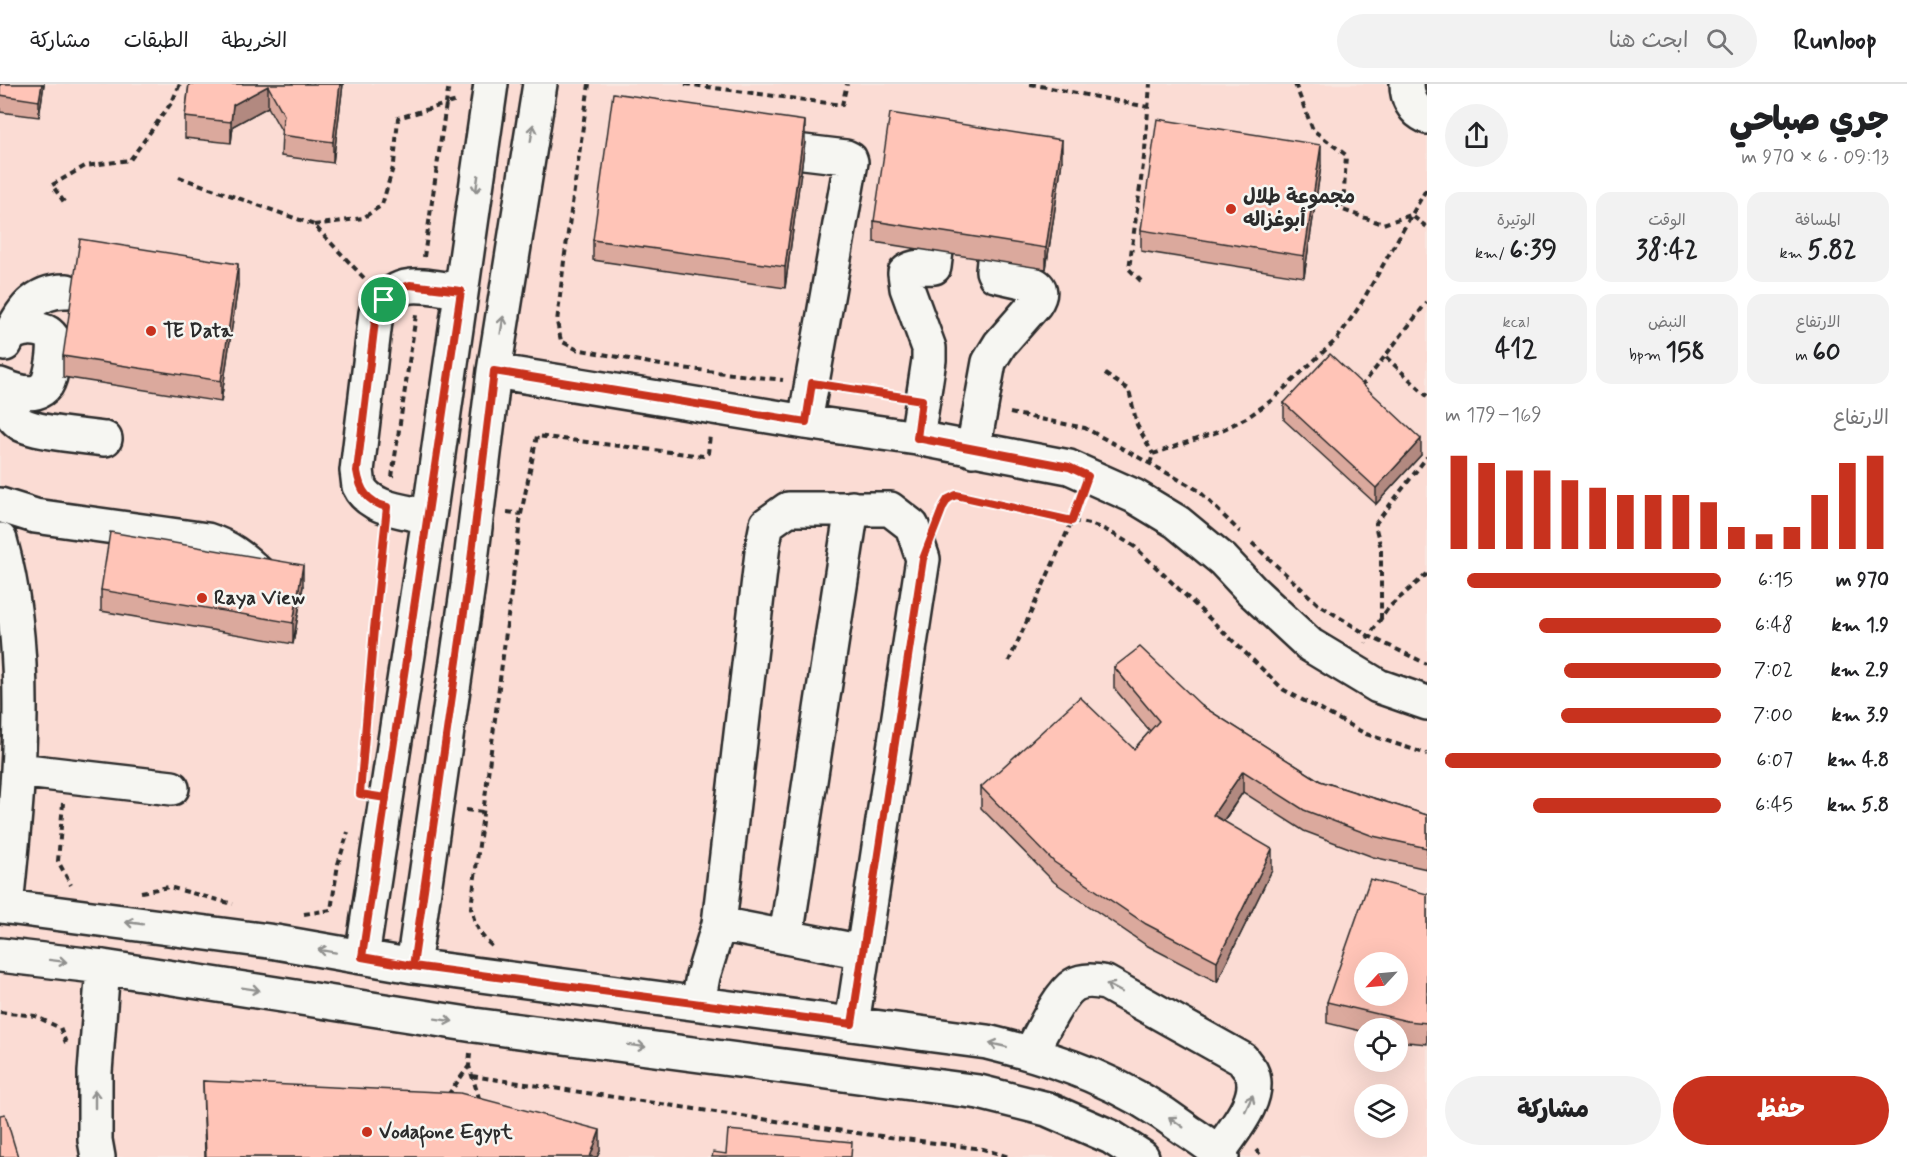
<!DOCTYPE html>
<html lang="ar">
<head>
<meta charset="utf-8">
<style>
	body { margin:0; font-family:Mynerve,"Playpen Sans Arabic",sans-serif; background:#f2f2f2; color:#202124; direction:rtl; height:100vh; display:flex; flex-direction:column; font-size:22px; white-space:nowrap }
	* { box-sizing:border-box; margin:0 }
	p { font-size:20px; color:#757577 }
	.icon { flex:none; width:33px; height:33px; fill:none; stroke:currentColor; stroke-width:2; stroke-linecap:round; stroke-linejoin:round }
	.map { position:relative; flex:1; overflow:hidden; direction:ltr }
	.side { display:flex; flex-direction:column; background:#fff; width:480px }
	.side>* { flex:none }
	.needle { width:39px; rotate:244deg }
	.tools { position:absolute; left:1354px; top:868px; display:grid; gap:12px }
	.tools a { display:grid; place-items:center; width:54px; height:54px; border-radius:50%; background:#fff; box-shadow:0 6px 24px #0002; font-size:30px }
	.pin { position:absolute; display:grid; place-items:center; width:51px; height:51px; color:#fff; margin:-26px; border:3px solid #fff; border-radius:50%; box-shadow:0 2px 6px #0007 }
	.round { display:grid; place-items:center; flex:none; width:63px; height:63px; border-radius:32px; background:#f2f2f2 }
	.summary { display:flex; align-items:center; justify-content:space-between; height:102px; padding:0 18px }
	h1 { font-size:33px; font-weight:800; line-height:45px }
	.stats { display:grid; grid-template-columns:repeat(3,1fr); gap:9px; height:102px; padding:6px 18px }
	.stats div { display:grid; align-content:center; border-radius:15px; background:#f2f2f2; text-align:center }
	.stats b { font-size:26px; font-weight:800 }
	.stats small { font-size:16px; font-weight:400 }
	.stats p { font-size:16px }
	.chart { height:168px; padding:12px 18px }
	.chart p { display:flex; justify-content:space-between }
	.chart svg { width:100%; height:108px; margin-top:6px; stroke:#c8321e; stroke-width:6 }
	.action { display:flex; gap:12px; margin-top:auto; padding:12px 18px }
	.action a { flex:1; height:69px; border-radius:36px; background:#c8321e; color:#fff; font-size:24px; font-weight:800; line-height:69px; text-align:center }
	.action a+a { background:#f2f2f2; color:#202124 }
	ul { padding:0 18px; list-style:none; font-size:20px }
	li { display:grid; grid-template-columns:96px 72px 1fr; align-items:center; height:45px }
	li i { height:15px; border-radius:8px; background:#c8321e }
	header { display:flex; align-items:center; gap:36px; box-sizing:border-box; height:84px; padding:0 30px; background:#fff; border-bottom:2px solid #e0e0e0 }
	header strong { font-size:28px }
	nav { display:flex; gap:33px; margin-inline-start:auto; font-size:21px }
	.search { width:420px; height:54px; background:#f2f2f2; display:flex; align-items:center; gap:15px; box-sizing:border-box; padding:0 21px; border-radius:33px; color:#757577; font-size:22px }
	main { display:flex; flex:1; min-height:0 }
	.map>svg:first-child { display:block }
	.built { fill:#fbdcd4; fill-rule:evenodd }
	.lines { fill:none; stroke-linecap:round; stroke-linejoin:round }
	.minor-casing { stroke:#2b2b2b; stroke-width:38 }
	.path { stroke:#2b2b2b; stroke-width:4; stroke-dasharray:6 4.5; stroke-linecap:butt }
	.minor { stroke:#f6f6f2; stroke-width:33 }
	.wall { fill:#dba99d; stroke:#2b2b2b; stroke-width:1.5 }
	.shaded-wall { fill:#b28980; stroke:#2b2b2b; stroke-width:1.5 }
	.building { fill:#ffc4b7; stroke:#2b2b2b; stroke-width:1.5; fill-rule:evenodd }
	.oneway { stroke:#90908e }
	.route-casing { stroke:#fff; stroke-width:12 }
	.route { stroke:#c8321e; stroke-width:8 }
	.poi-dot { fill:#c8321e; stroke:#f6f6f2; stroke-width:2 }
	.labels { text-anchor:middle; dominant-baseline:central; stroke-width:5; stroke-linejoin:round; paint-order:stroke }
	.poi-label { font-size:20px; font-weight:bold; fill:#2b2b2b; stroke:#f6f6f2; text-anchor:start }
</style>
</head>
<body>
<header>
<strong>Runloop</strong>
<div class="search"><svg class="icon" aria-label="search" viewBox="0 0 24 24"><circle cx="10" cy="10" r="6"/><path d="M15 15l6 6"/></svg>ابحث هنا</div>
<nav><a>الخريطة</a><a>الطبقات</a><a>مشاركة</a></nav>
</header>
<main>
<section class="side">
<div class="summary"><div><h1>جري صباحي</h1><p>09:13 · 6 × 970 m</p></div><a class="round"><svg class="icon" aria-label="share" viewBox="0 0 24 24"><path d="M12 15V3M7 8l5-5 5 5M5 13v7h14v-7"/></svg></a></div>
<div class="stats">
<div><p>المسافة</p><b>5.82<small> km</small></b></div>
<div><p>الوقت</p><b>38:42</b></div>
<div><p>الوتيرة</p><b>6:39<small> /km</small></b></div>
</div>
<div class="stats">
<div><p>الارتفاع</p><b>60<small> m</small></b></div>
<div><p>النبض</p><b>158<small> bpm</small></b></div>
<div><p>kcal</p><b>412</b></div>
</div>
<div class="chart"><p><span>الارتفاع</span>169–179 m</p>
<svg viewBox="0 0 160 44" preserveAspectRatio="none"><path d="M5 44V6M15 44V9M25 44V12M35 44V12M45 44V16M55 44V19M65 44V22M75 44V22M85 44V22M95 44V25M105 44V35M115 44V38M125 44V35M135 44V22M145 44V9M155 44V6"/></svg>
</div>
<ul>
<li><b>970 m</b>6:15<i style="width:92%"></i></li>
<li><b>1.9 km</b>6:48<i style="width:66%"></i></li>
<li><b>2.9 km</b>7:02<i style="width:57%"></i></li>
<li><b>3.9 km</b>7:00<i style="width:58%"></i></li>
<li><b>4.8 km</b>6:07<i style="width:100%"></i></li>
<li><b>5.8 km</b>6:45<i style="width:68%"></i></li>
</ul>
<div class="action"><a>حفظ</a><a>مشاركة</a></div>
</section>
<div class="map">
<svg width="1427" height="1073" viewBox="0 0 1427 1073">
	<rect width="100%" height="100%" fill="#f9e7e0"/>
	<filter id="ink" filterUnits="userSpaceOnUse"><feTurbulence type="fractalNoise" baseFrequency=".0167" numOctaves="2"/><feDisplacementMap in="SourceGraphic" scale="12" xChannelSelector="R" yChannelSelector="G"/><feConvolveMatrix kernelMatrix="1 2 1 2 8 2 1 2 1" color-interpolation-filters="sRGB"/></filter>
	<g filter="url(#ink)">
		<!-- built -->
		<path class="built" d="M0 0H1427V1073H0ZM1365 879H1398V912H1365ZM1365 945H1398V978H1365ZM1365 1011H1398V1044H1365Z"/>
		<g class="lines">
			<defs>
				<path id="minor" d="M1407 0C1407 14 1413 27 1427 33
					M804 68 846 73 850 75 851 78 805 338
					M0 258C5 254 9 250 15 248 26 243 47 243 53 255 57 262 51 294 47 300 44 304 40 307 36 308 25 311 10 305 0 301
					M5 260C20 232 31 206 67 207
					M494 287 805 338 917 354 1069 383 1134 412 1177 438 1223 476 1252 507 1310 561 1378 602 1427 619
					M0 303C3 316 9 332 21 340 34 348 87 353 105 355
					M917 354 929 276V264L907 204 905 189C913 181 923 184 934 183L936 167
					M973 366 989 278 1000 260 1035 220C1041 211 1043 203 1031 199L995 191 993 187 994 177
					M0 421 35 432 207 456C228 463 242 473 257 488
					M429 433C407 427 370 426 359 402 358 398 358 392 357 387L376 229C397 190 424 203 461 207
					M0 456C33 574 18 702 6 822
					M18 686 172 704
					M0 822 276 858 413 882 987 958C1061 976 1124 999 1185 1045 1198 1054 1212 1062 1222 1073
					M719 840 863 868
					M786 853 852 424
					M0 871 103 883 474 941 979 1008 1047 1025 1111 1053 1142 1073
					M362 873 429 433 491 0
					M413 882 468 501 494 287 540 0
					M698 919 703 892 719 840 763 460 767 440 788 425H890L912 442 923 475 852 940
					M1031 968C1040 952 1059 910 1074 901 1084 895 1096 897 1106 899L1242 975C1245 979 1248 983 1251 987 1264 1013 1232 1048 1218 1069
					M98 1073 95 1056V988L103 883"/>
			</defs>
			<!-- minor casing -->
			<use href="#minor" class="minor-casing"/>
			<!-- path -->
			<path class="path" d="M589 0 564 177 557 238 561 257 576 265 666 282 783 296
				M685 0 842 21 847 0
				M1030 0 1148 23
				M1295 0 1313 46 1346 71 1343 126 1383 140 1411 131 1427 143
				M179 93 314 141 365 195
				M64 118 52 101 85 82 130 76 172 18 180 0
				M314 141 363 134 382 121 394 80 398 34 446 20 449 0
				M424 173 446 20 457 17
				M1141 197 1129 185 1145 66 1150 0
				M1386 273 1427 312
				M1105 290 1129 306 1137 341 1153 370
				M1361 303 1427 218
				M840 304 895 312
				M1010 329 1085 344 1198 406 1240 448
				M1150 380 1153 370 1220 347 1248 333 1272 316 1337 255 1359 223 1427 104
				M392 393 416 231
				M1079 418 1072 437C1099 440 1113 449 1135 463L1284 606 1366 650 1427 670
				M507 428 521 430
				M940 431 948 415 956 412 1072 437 1009 577
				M1252 459 1318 520 1369 552 1366 559
				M1427 490 1389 523 1369 552 1427 580
				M1381 535V464L1376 445V439L1427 373
				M368 619 384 454
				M63 719 58 777 71 801
				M466 726 483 728
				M141 808 169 803 233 820
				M304 830 331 826 338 780 348 748
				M492 862C479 851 475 840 471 824L521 430 537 352 703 372 708 369 710 351
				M0 928 35 932 60 944 66 959
				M470 969 469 982 480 1017
				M472 992 857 1049 983 1065 1009 1073
				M448 1011 469 982
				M1256 1066 1262 1073"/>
			<!-- minor -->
			<use href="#minor" class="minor"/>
		</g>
		<!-- wall -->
		<path class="wall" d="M0 0H44L39 33 0 28Z
			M189 0H343L333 79 281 72 282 48 268 23 233 42 231 59 185 54V33Z
			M805 58 785 204 593 176V156Z
			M1062 77 1046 185 874 158V137Z
			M1321 82 1304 193 1141 167V146Z
			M238 201 221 318 63 293V272Z
			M1284 319 1421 371 1376 420 1284 336Z
			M303 502 293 560 101 527V506Z
			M1114 583 1202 622 1320 697 1427 731V785L1373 773 1304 747 1243 708 1224 737 1272 786 1217 898 1146 861 1054 798 981 724V703L1134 665 1150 647 1114 604Z
			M1427 810V960L1407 958 1398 956V945H1365V948L1327 939V918Z
			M203 997 600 1067 597 1073H205Z"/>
		<!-- shaded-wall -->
		<path class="shaded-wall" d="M42 0H44L39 33V17Z
			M340 0H343L333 79V58Z
			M268 2V23L233 42 231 59V38L233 21Z
			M805 37V58L785 204V183Z
			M1062 56V77L1046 185V164Z
			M1321 61V82L1304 193V172Z
			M238 180V201L221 318V297Z
			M1421 355V371L1376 420V404Z
			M303 481V502L293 560V539Z
			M1243 687V708L1213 752V731Z
			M1272 765V786L1217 898V877Z
			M600 1046V1067L597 1073H590Z"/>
		<!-- building -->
		<path class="building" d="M0 0H42L39 17 0 11Z
			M189 0H340L333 58 281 51 284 31 268 2 233 21 231 38 185 33Z
			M613 9 805 37 785 183 593 156Z
			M890 29 1062 56 1046 164 874 137Z
			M1157 35 1321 61 1304 172 1141 146Z
			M80 155 238 180 221 297 63 272Z
			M1330 270 1421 355 1376 404 1284 319Z
			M110 448 303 481 293 539 101 506Z
			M1140 563 1202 622 1320 697 1427 731V764L1373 752 1304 726 1243 687 1213 731 1272 765 1217 877 1146 840 1054 778 981 703 1080 613 1134 665 1159 637 1114 583Z
			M1370 795 1427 810V939L1407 937 1327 918ZM1365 879H1398V912H1365Z
			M203 997 460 1009 600 1046 590 1073H206Z
			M5 1030 18 1073H0V1031Z
			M728 1046 852 1058 851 1073H712L713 1068 726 1070Z"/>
		<!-- one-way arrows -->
		<defs><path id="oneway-shaft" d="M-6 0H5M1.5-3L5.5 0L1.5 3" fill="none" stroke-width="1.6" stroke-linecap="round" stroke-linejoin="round" transform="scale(1.5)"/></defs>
		<g class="oneway">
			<use href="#oneway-shaft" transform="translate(532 49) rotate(-81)"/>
			<use href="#oneway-shaft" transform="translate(477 100) rotate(98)"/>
			<use href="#oneway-shaft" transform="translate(502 241) rotate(-81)"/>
			<use href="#oneway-shaft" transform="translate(134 839) rotate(-172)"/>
			<use href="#oneway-shaft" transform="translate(327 867) rotate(-170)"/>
			<use href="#oneway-shaft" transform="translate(58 877) rotate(7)"/>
			<use href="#oneway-shaft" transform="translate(1114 904) rotate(-152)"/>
			<use href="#oneway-shaft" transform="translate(251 905) rotate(9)"/>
			<use href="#oneway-shaft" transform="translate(444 936) rotate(9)"/>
			<use href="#oneway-shaft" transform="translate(998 961) rotate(-167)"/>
			<use href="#oneway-shaft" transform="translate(637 962) rotate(7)"/>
			<use href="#oneway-shaft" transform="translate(95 1015) rotate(-90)"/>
			<use href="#oneway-shaft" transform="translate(1249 1019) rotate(-65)"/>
			<use href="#oneway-shaft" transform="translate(1176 1038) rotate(-144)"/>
		</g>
	</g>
	<g class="lines" filter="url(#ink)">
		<defs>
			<path id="route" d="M384 216 376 229 357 387C360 406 367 418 387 423L374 545 360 710 386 714 362 873 413 882 852 940 923 475 943 423 948 415 956 411 1072 437 1088 392 1069 383 917 354 922 316 812 299 806 338 494 287 468 501 413 882 362 873 461 207 410 201 395 206 384 216"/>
		</defs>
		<!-- route casing -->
		<use href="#route" class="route-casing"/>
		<!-- route -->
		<use href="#route" class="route"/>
	</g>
	<!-- markers -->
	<g class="poi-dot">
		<circle cx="1231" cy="125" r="6"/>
		<circle cx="151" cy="247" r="6"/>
		<circle cx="202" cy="514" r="6"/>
		<circle cx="367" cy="1048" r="6"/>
	</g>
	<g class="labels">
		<!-- poi labels -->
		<g class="poi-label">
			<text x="1243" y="113">مجموعة طلال<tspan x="1243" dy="23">أبوغزاله</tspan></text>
			<text x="163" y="247">TE Data</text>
			<text x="214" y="514">Raya View</text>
			<text x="379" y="1048">Vodafone Egypt</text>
		</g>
	</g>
</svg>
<div class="tools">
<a><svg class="needle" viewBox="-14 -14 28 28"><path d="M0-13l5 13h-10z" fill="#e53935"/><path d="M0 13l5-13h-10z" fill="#757577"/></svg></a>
<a><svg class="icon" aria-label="locate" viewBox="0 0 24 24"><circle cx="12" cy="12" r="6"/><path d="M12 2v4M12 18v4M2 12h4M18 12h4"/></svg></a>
<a><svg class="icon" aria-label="layers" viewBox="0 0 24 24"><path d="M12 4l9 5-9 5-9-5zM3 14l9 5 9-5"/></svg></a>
</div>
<div class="pin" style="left:384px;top:216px;background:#1e9e55"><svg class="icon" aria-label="arrive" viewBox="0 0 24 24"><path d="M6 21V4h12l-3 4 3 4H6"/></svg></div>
</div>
</main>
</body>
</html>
